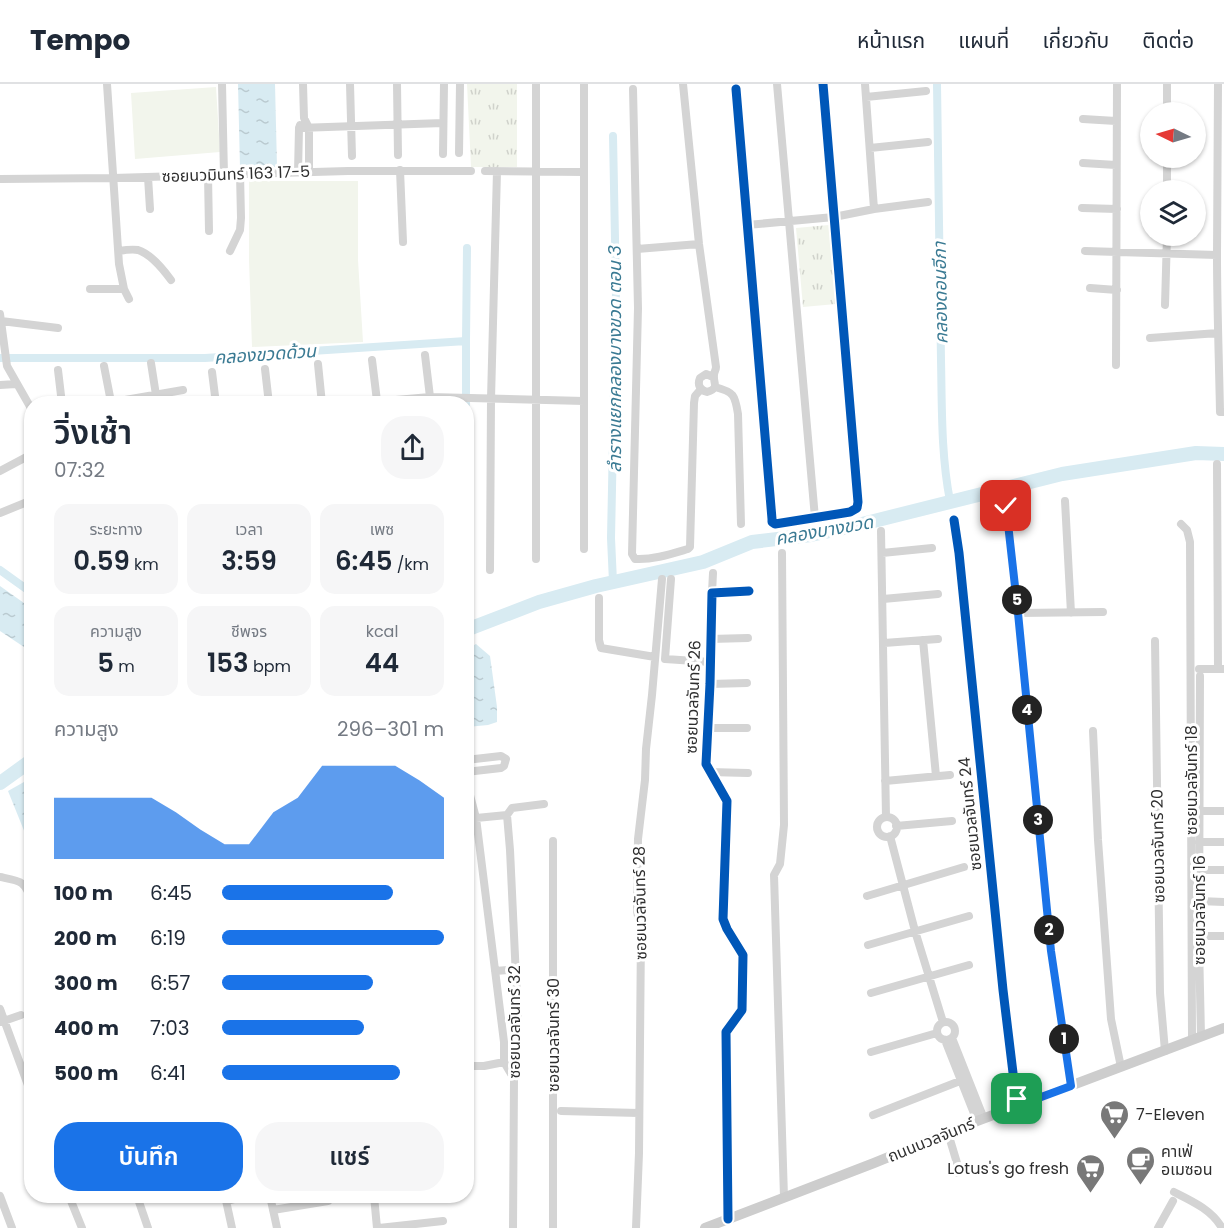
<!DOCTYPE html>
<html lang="th">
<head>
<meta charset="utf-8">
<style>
	body { margin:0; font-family:Poppins,"Noto Sans Thai",sans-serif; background:#f6f6f7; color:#1f2937; height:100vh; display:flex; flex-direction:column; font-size:22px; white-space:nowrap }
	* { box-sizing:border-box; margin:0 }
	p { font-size:20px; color:#747a83 }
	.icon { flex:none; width:33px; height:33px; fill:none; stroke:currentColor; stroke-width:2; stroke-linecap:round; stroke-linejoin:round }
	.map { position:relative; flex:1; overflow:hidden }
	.details { position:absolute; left:24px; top:312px; width:450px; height:807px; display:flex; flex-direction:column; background:#fff; border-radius:24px; box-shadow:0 2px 4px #0004 }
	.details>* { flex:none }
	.needle { width:39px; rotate:275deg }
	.fabs { position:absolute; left:1140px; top:18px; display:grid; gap:12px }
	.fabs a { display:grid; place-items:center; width:66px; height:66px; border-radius:50%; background:#fff; box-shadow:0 2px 4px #0004; font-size:30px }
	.pin { position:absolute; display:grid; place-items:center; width:51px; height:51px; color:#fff; margin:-26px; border-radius:12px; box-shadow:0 3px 9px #0006 }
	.km { position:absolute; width:30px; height:30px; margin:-15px; border-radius:50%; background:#222; color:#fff; font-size:16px; line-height:30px; text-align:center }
	.round { display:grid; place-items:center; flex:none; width:63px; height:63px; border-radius:24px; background:#f6f6f7 }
	.head { display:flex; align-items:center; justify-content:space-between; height:102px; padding:0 30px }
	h1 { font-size:33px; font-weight:600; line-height:45px }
	.stats { display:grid; grid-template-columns:repeat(3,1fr); gap:9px; height:102px; padding:6px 30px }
	.stats div { display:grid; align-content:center; border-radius:15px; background:#f6f6f7; text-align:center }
	.stats b { font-size:26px; font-weight:600 }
	.stats small { font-size:16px; font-weight:400 }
	.stats p { font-size:16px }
	.chart { height:168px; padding:12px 30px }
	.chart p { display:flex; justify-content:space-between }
	.chart svg { width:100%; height:108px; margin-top:6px; fill:#1a73e8; opacity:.7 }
	.button { display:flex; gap:12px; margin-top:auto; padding:12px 30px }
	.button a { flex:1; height:69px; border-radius:24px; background:#1a73e8; color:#fff; font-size:24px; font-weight:600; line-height:69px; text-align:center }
	.button a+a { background:#f6f6f7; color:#1f2937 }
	ul { padding:0 30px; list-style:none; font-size:20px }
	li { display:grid; grid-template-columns:96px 72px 1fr; align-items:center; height:45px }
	li i { height:15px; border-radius:8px; background:#1a73e8 }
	header { display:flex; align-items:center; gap:36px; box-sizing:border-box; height:84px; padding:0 30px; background:#fff; border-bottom:2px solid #e0e1e3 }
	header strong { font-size:28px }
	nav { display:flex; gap:33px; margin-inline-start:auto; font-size:21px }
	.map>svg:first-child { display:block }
	.grass { fill:url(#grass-tufts) }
	.garden { fill:#f2f5ec }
	.water { fill:url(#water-ripples) }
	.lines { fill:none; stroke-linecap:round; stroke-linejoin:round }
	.canal { stroke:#d8ebf2; stroke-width:8 }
	.river { stroke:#d8ebf2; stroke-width:14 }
	.street { stroke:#d4d4d4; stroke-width:8 }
	.secondary { stroke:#cdcdcd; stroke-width:10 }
	.cycleway-casing { stroke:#fff; stroke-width:13 }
	.cycleway { stroke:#0057b8; stroke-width:9 }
	.route-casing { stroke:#fff; stroke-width:12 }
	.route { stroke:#1a73e8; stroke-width:8 }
	.labels { text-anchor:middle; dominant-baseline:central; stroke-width:6; stroke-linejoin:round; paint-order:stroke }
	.street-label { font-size:16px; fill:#2f2f2f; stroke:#fff }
	.poi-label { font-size:16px; fill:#2f2f2f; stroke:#fff; text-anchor:start }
	.water-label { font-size:18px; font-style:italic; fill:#3a7a93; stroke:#fff }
</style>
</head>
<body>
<header>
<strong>Tempo</strong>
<nav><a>หน้าแรก</a><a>แผนที่</a><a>เกี่ยวกับ</a><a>ติดต่อ</a></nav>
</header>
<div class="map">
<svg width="1224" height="1144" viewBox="0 0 1224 1144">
	<defs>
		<pattern id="grass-tufts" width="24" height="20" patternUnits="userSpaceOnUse" patternTransform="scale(1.5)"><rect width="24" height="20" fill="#f2f5ec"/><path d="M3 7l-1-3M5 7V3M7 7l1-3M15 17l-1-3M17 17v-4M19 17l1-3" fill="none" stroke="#d0d2cb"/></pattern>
		<pattern id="water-ripples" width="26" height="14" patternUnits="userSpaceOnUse" patternTransform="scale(1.5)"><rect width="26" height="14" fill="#d8ebf2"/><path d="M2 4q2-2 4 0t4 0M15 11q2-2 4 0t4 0" fill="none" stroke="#bacad0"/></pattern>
	</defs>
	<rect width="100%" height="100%" fill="#fff"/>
	<!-- grass -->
	<path class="grass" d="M467 0H517V83H471Z
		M829 141 836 220 803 223 796 144Z"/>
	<!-- garden -->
	<path class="garden" d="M216 3 220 68 135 75 131 9Z
		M249 97H358V176L363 258 252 263 249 176Z"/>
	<!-- water -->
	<path class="water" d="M238 0H275L277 83 240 84Z
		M0 502 31 524V565H27L0 547Z
		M476 560 490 572 497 623V638L488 641 467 643V565Z
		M31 694V764L8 707Z"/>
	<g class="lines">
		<!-- canal -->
		<path class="canal" d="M937 0C939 92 939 184 941 276 942 323 941 371 950 417
			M466 257 467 164
			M0 274H205L466 257V320
			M0 486 32 509
			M613 498 611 454 616 206 613 52"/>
		<!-- river -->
		<path class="river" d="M466 546 539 518 596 502 703 478 752 458 811 451 858 441 1062 390 1196 369 1224 370
			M0 699 32 676"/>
		<!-- street -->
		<path class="street" d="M107 0 119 180 124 205 129 215
			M222 0 224 91
			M303 0 304 34 309 44V88
			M350 0 352 72
			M397 0 398 71
			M584 0V465
			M683 0 699 160 716 283C716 286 714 288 714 291 713 300 720 304 707 308 700 306 697 301 700 294L706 290 713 293
			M777 0 815 434
			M865 0 874 125
			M1218 0C1218 57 1217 114 1217 171 1217 223 1219 275 1220 328H1224
			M633 5 638 224 632 470 635 475C653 476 671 470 688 465L690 463 694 319 695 312 701 305
			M736 5 772 435V438L775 440 850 428 857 424 858 418 823 0
			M866 13 926 7
			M1167 28V0
			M1083 35 1116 37
			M299 44 443 39
			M870 64 928 58
			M459 69 460 0
			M443 70 444 0
			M1167 74V106
			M1083 79 1116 81
			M400 86 403 158
			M485 87 584 88
			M298 88 299 44 300 41
			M208 91 209 147
			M148 93 150 125
			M0 95 113 94 348 87H471
			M1082 124 1117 125
			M747 141 834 133 874 125 928 118
			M637 165 699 160
			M119 167C125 166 132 165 138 166 151 170 163 185 171 196
			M230 167 240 146 241 134 240 90
			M1085 167 1217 171
			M1090 204 1117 206
			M90 205H124
			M1165 221 1167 152
			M0 230 7 282 32 326
			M1 237 58 244
			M1150 254 1218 249
			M425 271 430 313
			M372 276 377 317
			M151 279 156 311
			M318 280 322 320
			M1116 281 1117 0
			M104 282 111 318
			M265 285 269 320
			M58 286 62 320
			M212 288 216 320
			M0 301 16 300
			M715 303C734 308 735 311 738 330L741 440
			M102 320 183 306
			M350 320 430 313 584 317
			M1217 380 1218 585
			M0 387 32 370
			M1065 417 1071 529
			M1006 422 1018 529 1051 867 1071 1002
			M0 429 32 416
			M954 436 959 469 1003 906 1017 1022
			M1181 440 1187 446 1190 458C1190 624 1191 790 1192 955
			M881 447 886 733
			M782 469 784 741 780 780 774 791 784 1113
			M882 469 932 464
			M536 475V0
			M490 486 491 315 497 87
			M671 495 665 575 710 578
			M712 509 713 489
			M599 514V556L601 564 655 573
			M883 515 938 510
			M1018 529 1103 528
			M710 555 748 554
			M923 556 936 692
			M1155 557 1160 909 1165 967
			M884 559 938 555
			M1199 585H1224
			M1200 592 1199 860 1201 952
			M710 600 747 599
			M708 644H747
			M1093 647 1098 756 1111 935 1121 983
			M466 676 501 672 506 675 504 682 501 684 466 688
			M709 688 748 689
			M466 696 476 734 504 958V978
			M885 697 950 691
			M1200 727H1224
			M507 731 510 766 518 936 514 995 513 1144
			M877 743a10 10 0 1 1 20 0a10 10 0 1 1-20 0Z
			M466 735 507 731 512 724 544 720
			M896 742 952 737
			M890 752 915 847 943 938
			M553 757V1144
			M1199 758H1224
			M1199 786H1224
			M0 793C21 797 24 796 32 817
			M867 812 964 783
			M1199 817 1224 818
			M1204 852H1224
			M868 861 969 832
			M495 887 508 886 515 882
			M871 909 969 881
			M0 925 32 1012
			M937 947a9 9 0 1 1 18 0a9 9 0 1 1-18 0Z
			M1 938 21 931
			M952 954 984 1035
			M945 956 977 1037
			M871 968 937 949
			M466 982H484L504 978 514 995
			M561 1027 639 1029
			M873 1031 960 997
			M948 1049 957 1079 958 1089
			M1174 1108C1192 1117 1212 1126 1222 1144
			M0 1112 12 1144
			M69 1112 82 1144
			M137 1112 148 1144
			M225 1112 232 1144
			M270 1112 277 1144
			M374 1112 377 1144
			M226 1117 246 1112
			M273 1126 328 1117
			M728 1135 726 948 742 926 743 871 727 845 723 835 727 717 706 680 710 600 712 509 749 507
			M379 1144 443 1137
			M636 1144 639 1069 641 849 637 827 638 755 645 696 646 665 652 611 662 495
			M1158 1144 1173 1117"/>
		<!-- secondary -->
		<path class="secondary" d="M705 1144 874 1079 977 1037 1224 944"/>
		<defs>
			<path id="cycleway" d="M736 5 772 435V438L775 440 850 428 857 424 858 418 823 0
				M954 436 959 469 1003 906 1017 1022
				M728 1135 726 948 742 926 743 871 727 845 723 835 727 717 706 680 710 600 712 509 749 507"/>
		</defs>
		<!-- cycleway casing -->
		<use href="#cycleway" class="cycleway-casing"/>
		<!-- cycleway -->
		<use href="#cycleway" class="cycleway"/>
	</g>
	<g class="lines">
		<defs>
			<path id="route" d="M1006 422 1018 529 1051 867 1071 1002 1017 1022V1015"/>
		</defs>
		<!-- route casing -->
		<use href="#route" class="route-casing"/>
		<!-- route -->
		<use href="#route" class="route"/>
	</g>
	<!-- icons -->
	<defs>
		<symbol id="supermarket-pin" viewBox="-11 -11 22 30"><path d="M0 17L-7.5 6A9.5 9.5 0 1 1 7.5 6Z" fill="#787878" stroke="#fff"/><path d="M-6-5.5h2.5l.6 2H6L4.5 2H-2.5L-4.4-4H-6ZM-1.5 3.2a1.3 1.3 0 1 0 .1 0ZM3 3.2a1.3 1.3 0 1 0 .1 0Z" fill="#fff"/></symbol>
		<symbol id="cafe-pin" viewBox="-11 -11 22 30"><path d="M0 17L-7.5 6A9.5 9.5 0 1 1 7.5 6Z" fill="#787878" stroke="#fff"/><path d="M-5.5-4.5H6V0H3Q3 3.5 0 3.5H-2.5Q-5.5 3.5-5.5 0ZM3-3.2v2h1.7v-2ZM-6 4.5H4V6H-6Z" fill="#fff"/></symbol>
	</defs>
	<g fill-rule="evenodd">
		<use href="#supermarket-pin" x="1098" y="1014" width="33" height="45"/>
		<use href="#cafe-pin" x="1124" y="1060" width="33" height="45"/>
		<use href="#supermarket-pin" x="1074" y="1068" width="33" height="45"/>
	</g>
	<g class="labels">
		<!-- street labels -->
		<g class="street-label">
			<text transform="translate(236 90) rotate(-2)">ซอยนวมินทร์ 163 17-5</text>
			<text transform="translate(693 613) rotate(-88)">ซอยนวลจันทร์ 26</text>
			<text transform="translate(1191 696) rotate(-90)">ซอยนวลจันทร์ 18</text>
			<text transform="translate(970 730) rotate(-96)">ซอยนวลจันทร์ 24</text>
			<text transform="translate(1158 762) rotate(-91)">ซอยนวลจันทร์ 20</text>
			<text transform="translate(640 819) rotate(-91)">ซอยนวลจันทร์ 28</text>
			<text transform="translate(1199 826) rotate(-90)">ซอยนวลจันทร์ 16</text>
			<text transform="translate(514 938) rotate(-90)">ซอยนวลจันทร์ 32</text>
			<text transform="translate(553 951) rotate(-90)">ซอยนวลจันทร์ 30</text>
			<text transform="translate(931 1056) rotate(-22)">ถนนนวลจันทร์</text>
		</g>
		<!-- poi labels -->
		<g class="poi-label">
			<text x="1136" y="1030">7-Eleven</text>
			<text x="1161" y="1067">คาเฟ่<tspan x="1161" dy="18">อเมซอน</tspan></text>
			<text x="1069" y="1084" text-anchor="end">Lotus's go fresh</text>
		</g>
		<!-- water labels -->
		<g class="water-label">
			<text transform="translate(940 209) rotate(-91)">คลองดอนอีกา</text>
			<text transform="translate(265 270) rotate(-4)">คลองขวดด้วน</text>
			<text transform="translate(614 275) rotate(-90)">ลำรางแยกคลองบางขวด ตอน 3</text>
			<text transform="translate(824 446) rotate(-10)">คลองบางขวด</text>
		</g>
	</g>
</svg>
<div class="fabs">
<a><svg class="needle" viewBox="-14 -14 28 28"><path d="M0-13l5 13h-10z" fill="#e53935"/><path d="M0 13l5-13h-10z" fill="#747a83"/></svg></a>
<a><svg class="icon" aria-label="layers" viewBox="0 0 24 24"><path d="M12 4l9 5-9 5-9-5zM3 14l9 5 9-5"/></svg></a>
</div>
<div class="pin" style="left:1017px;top:1015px;background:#1e9e55"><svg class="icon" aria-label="arrive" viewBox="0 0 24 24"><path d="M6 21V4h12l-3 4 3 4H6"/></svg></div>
<div class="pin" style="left:1006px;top:422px;background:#d93025"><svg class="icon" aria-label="check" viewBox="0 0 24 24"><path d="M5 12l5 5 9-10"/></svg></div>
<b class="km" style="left:1064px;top:955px">1</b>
<b class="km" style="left:1049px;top:846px">2</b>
<b class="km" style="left:1038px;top:736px">3</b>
<b class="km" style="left:1027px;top:626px">4</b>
<b class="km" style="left:1017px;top:516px">5</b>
<section class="details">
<div class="head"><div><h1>วิ่งเช้า</h1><p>07:32</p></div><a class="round"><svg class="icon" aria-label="share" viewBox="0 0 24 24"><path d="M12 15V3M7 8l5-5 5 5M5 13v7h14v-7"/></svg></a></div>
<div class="stats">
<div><p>ระยะทาง</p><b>0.59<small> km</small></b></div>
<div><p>เวลา</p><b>3:59</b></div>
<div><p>เพซ</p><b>6:45<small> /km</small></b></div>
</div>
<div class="stats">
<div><p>ความสูง</p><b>5<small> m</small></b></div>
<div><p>ชีพจร</p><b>153<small> bpm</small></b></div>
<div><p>kcal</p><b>44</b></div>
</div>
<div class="chart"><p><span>ความสูง</span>296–301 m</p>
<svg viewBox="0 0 160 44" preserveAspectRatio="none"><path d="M0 44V19L10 19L20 19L30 19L40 19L50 25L60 32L70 38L80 38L90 25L100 19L110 6L120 6L130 6L140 6L150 12L160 19V44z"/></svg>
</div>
<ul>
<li><b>100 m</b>6:45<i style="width:77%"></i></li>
<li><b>200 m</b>6:19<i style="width:100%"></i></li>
<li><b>300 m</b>6:57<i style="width:68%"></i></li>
<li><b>400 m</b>7:03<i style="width:64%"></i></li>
<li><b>500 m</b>6:41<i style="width:80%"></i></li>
</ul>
<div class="button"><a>บันทึก</a><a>แชร์</a></div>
</section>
</div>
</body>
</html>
